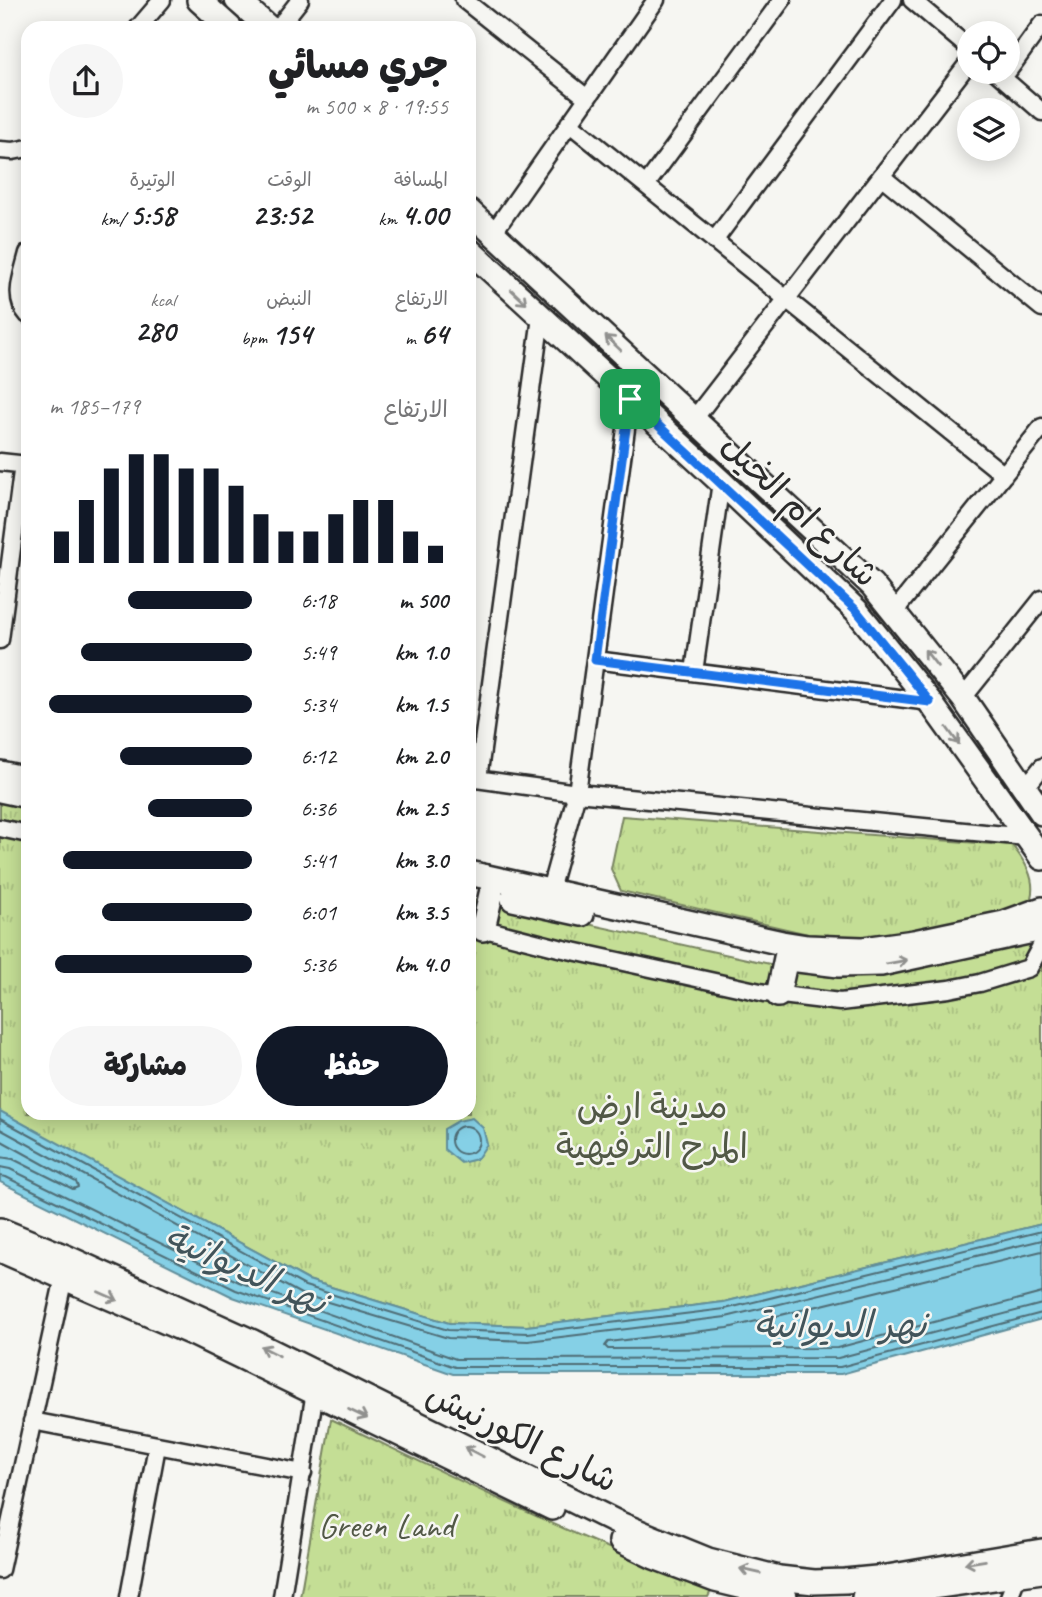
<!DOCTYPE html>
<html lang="ar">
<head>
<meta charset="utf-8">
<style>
	body { margin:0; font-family:Caveat,"Playpen Sans Arabic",sans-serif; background:#f6f6f6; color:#202124; direction:rtl; height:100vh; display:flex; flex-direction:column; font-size:26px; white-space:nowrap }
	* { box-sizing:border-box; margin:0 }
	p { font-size:23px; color:#757577 }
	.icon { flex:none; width:38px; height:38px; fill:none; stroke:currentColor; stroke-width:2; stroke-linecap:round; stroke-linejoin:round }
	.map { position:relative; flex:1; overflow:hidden; direction:ltr }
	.sheet { position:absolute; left:21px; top:21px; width:455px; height:1099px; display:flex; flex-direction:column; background:#fff; border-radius:21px; box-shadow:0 4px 18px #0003; direction:rtl }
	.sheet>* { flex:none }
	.controls { position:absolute; left:957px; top:21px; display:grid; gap:14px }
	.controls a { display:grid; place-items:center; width:63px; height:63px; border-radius:50%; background:#fff; box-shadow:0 4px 18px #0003; font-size:35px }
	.pin { position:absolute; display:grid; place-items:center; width:60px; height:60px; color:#fff; margin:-30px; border-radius:14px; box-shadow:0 4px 10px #0006 }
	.round { display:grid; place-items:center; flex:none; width:74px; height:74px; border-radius:37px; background:#f6f6f6 }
	.overview { display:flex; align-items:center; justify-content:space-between; height:119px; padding:0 28px }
	h1 { font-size:38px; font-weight:800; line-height:52px }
	.figures { display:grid; grid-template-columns:repeat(3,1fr); gap:10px; height:119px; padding:7px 28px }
	.figures div { display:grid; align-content:center }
	.figures b { font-size:30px; font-weight:800 }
	.figures small { font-size:19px; font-weight:400 }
	.figures p { font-size:19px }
	.chart { height:196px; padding:14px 28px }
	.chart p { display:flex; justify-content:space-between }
	.chart svg { width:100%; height:126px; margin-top:7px; stroke:#111827; stroke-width:6 }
	.cta { display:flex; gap:14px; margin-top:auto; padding:14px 28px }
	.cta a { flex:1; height:80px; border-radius:42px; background:#111827; color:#fff; font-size:28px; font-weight:800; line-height:80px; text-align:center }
	.cta a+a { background:#f6f6f6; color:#202124 }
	ul { padding:0 28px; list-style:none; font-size:23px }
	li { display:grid; grid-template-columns:112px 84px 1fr; align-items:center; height:52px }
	li i { height:18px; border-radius:9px; background:#111827 }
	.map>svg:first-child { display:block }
	.grass { fill:url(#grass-tufts); stroke:#788460; stroke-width:2 }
	.water { fill:#85d0e6; stroke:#618e9b; stroke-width:2 }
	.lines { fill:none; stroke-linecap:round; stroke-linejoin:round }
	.shore { stroke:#4f6d76; stroke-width:2 }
	.street-casing { stroke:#2b2b2b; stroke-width:21 }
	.secondary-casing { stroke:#2b2b2b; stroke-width:28 }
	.street { stroke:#f6f6f2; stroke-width:16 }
	.secondary { stroke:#f6f6f2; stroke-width:23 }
	.oneway { stroke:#90908e }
	.route-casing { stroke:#fff; stroke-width:14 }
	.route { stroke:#1a73e8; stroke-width:9 }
	.labels { text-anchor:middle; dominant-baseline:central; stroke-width:5; stroke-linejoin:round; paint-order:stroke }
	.street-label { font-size:35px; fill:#2b2b2b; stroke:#f6f6f2 }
	.park-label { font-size:35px; fill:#515846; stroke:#f6f6f2 }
	.water-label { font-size:37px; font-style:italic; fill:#42545a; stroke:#f6f6f2 }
</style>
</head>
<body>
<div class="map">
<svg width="1042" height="1597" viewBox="0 0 1042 1597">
	<defs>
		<pattern id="grass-tufts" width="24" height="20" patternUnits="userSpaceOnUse" patternTransform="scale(1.75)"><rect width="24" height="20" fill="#c4de95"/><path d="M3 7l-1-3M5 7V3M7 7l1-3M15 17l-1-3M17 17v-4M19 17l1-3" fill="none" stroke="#a9bf81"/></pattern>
	</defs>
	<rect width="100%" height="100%" fill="#f6f6f2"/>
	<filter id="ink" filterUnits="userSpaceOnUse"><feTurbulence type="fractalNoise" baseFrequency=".0143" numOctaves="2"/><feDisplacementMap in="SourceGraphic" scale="14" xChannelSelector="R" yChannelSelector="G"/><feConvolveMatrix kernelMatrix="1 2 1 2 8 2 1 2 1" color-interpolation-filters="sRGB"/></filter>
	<g filter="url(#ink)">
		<!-- grass -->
		<path class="grass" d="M0 798 28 804V1113H469V898L811 973 839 975 1042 936V1224L724 1302 527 1326 449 1323 308 1280 0 1112Z
			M622 816 991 844 1005 837C1022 856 1042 882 1027 907 955 922 882 944 808 934L621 891 611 869Z
			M331 1419C457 1479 581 1541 712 1589L708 1597H300Z"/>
		<!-- water -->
		<path class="water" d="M0 1111 308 1280 449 1323 527 1326 724 1302 1042 1224V1319L841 1374H453L233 1297 0 1182Z
			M472 1118 483 1128 487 1144 477 1159 461 1163 444 1149V1129L458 1121Z"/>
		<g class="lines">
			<!-- shore -->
			<path class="shore" d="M0 1119 305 1286 448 1330 528 1333 725 1309 1042 1231
				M451 1140a14 14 0 1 1 28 0a14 14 0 1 1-28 0Z
				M0 1129 301 1294 448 1338 528 1341 726 1317 1042 1240
				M0 1140 76 1182 78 1187 73 1189 13 1159 0 1157
				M0 1167 10 1169 239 1282 456 1359 838 1358 1042 1304
				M0 1176 6 1177 236 1290 455 1367H840L1042 1313
				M1042 1251 728 1328 608 1342 605 1346 608 1349 837 1348 1042 1293"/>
			<defs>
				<path id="street" d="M464 0 587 98
					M912 0 970 49
					M138 28 162 0
					M278 28 300 0
					M1008 71 1042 24
					M996 72 1042 112
					M569 123 1004 475
					M0 150 13 151 28 148
					M881 176 1042 308
					M646 185 782 0
					M493 233 656 0
					M714 241 893 0
					M28 253C23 274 12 298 28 315
					M694 419 970 61
					M0 462 28 465
					M894 612 1042 427
					M0 640 23 464
					M595 660 930 702
					M694 672 721 482
					M963 698 1042 599
					M469 778 577 793 1026 837
					M478 779 541 317
					M1026 787 1042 767
					M0 828 28 834
					M550 890 577 793 630 399
					M469 925 559 948 765 993 840 1002 949 989 980 983 1029 968 1042 944
					M32 1421 303 1473
					M0 1570 64 1277
					M129 1597 157 1446
					M282 1597 316 1385
					M1009 1597 1021 1567"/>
				<path id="secondary" d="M199 0 230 28
					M237 0 269 28
					M469 211 872 585 963 698 1042 813
					M469 250 721 482 856 610 930 702 1042 858
					M0 773 28 779
					M0 790 28 796
					M469 873 782 943 807 947 863 949 914 942 1004 923 1042 909
					M513 899 582 914
					M483 929 491 894
					M790 959 839 965 881 964 1042 929
					M778 995 786 958
					M0 1230 68 1258 253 1342 622 1525 708 1560 779 1578 814 1582 845 1581 887 1577 1042 1551
					M0 1250 196 1335 552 1508
					M621 1541 654 1557 715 1580 785 1597
					M864 1597 1042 1571"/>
			</defs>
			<!-- street casing -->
			<use href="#street" class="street-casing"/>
			<!-- secondary casing -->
			<use href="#secondary" class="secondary-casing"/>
			<!-- street -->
			<use href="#street" class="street"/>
			<!-- secondary -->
			<use href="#secondary" class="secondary"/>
		</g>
		<!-- one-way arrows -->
		<defs><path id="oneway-shaft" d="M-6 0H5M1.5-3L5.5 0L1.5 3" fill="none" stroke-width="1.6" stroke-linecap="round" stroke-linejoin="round" transform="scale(1.75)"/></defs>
		<g class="oneway">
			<use href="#oneway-shaft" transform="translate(519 297) rotate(43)"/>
			<use href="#oneway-shaft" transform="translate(613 343) rotate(-137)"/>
			<use href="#oneway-shaft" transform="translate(931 658) rotate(-128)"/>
			<use href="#oneway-shaft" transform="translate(953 736) rotate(54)"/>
			<use href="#oneway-shaft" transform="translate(897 962) rotate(-10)"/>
			<use href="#oneway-shaft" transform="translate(108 1296) rotate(24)"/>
			<use href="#oneway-shaft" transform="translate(270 1351) rotate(-153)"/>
			<use href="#oneway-shaft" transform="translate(358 1414) rotate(26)"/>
			<use href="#oneway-shaft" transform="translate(474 1452) rotate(-153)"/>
			<use href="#oneway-shaft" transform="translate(975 1562) rotate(171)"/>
			<use href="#oneway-shaft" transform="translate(750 1571) rotate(-167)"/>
		</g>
	</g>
	<g class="lines" filter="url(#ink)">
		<defs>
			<path id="route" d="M630 399 856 610 930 702 595 660Z"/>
		</defs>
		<!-- route casing -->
		<use href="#route" class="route-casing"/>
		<!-- route -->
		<use href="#route" class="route"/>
	</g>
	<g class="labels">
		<!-- street labels -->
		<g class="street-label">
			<text transform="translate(800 510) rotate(44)">شارع ام الخيل</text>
			<text transform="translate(522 1437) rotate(26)">شارع الكورنيش</text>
		</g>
		<!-- park labels -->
		<g class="park-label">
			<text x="652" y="1106">مدينة ارض<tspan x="652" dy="40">المرح الترفيهية</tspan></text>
			<text x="386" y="1525">Green Land</text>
		</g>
		<!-- water labels -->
		<g class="water-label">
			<text transform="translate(246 1269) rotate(24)">نهر الديوانية</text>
			<text x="840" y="1324">نهر الديوانية</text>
		</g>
	</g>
</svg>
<div class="controls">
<a><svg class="icon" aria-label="locate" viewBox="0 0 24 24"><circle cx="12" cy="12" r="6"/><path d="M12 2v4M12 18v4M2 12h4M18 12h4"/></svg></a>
<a><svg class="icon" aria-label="layers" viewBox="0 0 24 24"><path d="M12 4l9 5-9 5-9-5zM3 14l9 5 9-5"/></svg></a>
</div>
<div class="pin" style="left:630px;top:399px;background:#1e9e55"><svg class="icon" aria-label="arrive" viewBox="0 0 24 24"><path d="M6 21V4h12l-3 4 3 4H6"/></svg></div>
<section class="sheet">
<div class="overview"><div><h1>جري مسائي</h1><p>19:55 · 8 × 500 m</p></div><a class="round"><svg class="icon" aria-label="share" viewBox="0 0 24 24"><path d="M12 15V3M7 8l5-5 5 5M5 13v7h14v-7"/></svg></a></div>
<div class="figures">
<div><p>المسافة</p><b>4.00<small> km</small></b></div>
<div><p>الوقت</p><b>23:52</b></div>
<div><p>الوتيرة</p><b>5:58<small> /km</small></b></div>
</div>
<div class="figures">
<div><p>الارتفاع</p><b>64<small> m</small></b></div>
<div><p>النبض</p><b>154<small> bpm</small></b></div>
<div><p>kcal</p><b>280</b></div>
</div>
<div class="chart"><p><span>الارتفاع</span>179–185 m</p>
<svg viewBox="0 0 160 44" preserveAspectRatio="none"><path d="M5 44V33M15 44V22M25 44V11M35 44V6M45 44V6M55 44V11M65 44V11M75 44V17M85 44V27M95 44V33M105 44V33M115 44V27M125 44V22M135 44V22M145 44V33M155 44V38"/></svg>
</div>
<ul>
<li><b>500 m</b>6:18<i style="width:61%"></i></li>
<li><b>1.0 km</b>5:49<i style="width:84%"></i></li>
<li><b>1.5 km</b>5:34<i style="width:100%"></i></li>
<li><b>2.0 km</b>6:12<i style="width:65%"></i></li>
<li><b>2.5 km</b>6:36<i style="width:51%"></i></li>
<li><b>3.0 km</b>5:41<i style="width:93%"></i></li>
<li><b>3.5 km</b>6:01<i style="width:74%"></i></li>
<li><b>4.0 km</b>5:36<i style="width:97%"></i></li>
</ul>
<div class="cta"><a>حفظ</a><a>مشاركة</a></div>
</section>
</div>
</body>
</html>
